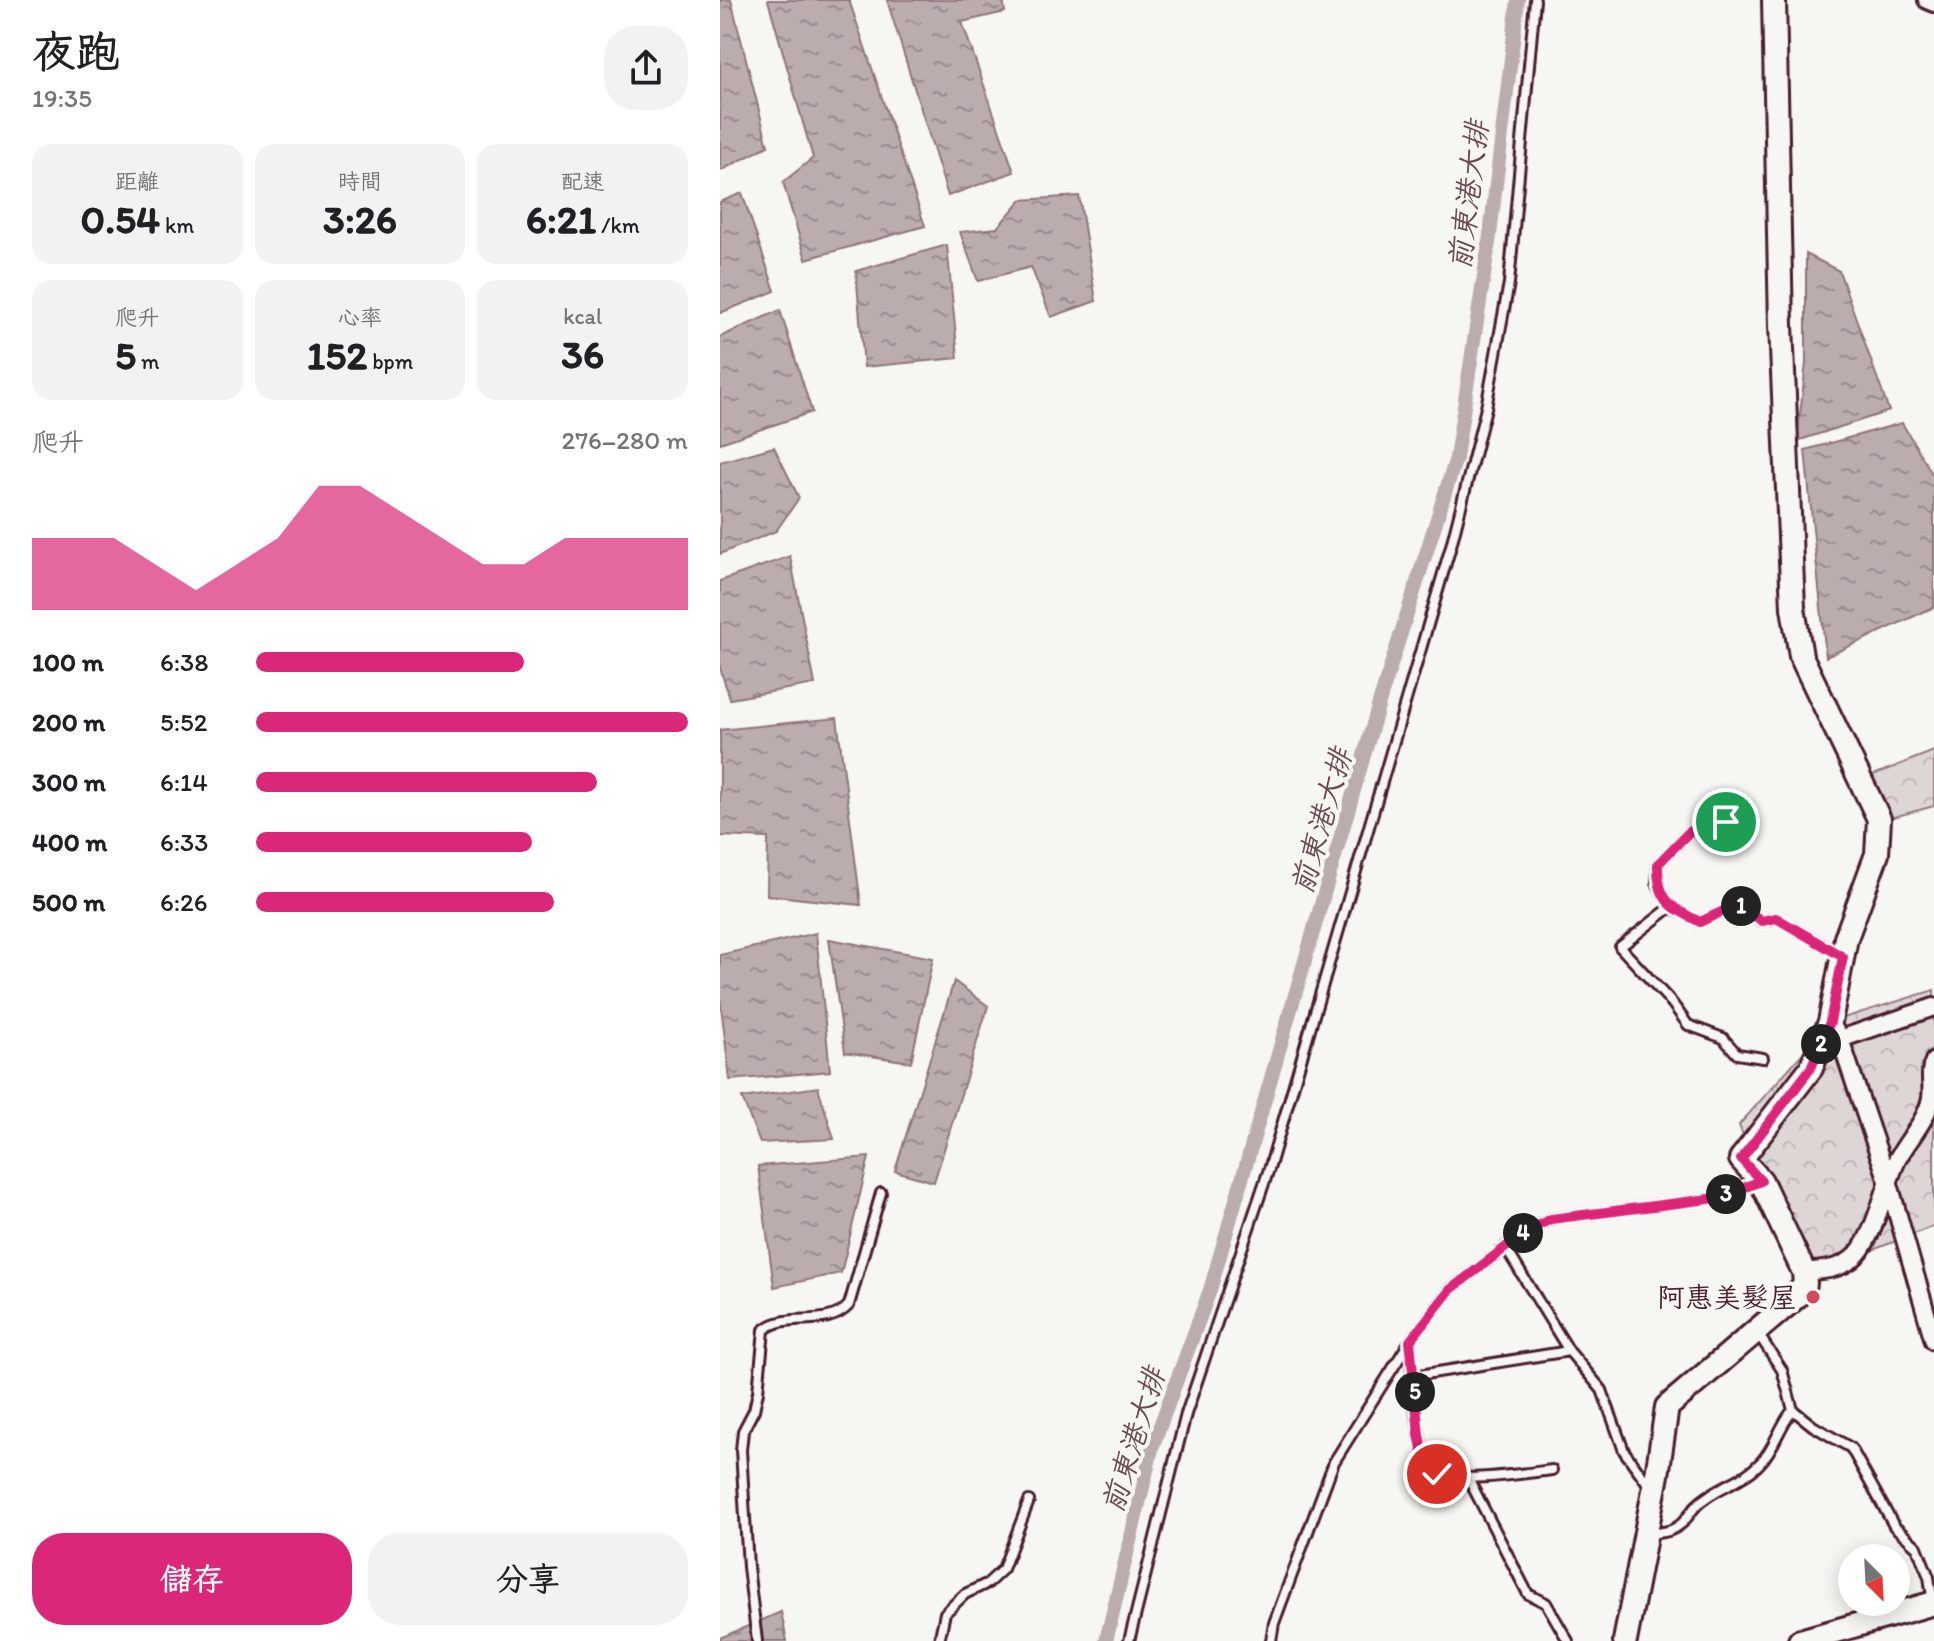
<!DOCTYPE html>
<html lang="zh-TW">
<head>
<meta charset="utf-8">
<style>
	body { margin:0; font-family:Itim,"LXGW WenKai TC",sans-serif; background:#f2f2f2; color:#202124; height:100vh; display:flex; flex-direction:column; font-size:30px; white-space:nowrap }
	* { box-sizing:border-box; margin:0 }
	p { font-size:26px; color:#757577 }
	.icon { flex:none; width:44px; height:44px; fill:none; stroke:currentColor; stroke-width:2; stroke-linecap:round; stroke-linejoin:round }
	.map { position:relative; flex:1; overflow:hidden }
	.panel { display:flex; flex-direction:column; background:#fff; width:720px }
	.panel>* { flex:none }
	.needle { width:52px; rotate:156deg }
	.controls { position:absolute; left:1118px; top:1544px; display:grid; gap:16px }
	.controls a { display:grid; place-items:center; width:72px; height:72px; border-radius:50%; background:#fff; box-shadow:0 4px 20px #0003; font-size:40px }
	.pin { position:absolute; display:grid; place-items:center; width:68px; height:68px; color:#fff; margin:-34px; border:4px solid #fff; border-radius:50%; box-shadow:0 2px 8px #0007 }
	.km { position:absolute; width:40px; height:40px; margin:-20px; border-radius:50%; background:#222; color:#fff; font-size:22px; line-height:40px; text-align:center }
	.round { display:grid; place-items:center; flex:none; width:84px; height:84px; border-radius:32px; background:#f2f2f2 }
	.overview { display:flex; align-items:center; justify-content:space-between; height:136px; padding:0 32px }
	h1 { font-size:44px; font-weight:700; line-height:60px }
	.figures { display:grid; grid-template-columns:repeat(3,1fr); gap:12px; height:136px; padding:8px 32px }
	.figures div { display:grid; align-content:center; border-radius:20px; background:#f2f2f2; text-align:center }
	.figures b { font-size:40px; font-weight:700 }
	.figures small { font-size:22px; font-weight:400 }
	.figures p { font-size:22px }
	.chart { height:224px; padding:16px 32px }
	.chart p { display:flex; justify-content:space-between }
	.chart svg { width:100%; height:144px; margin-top:8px; fill:#db2777; opacity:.7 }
	.cta { display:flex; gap:16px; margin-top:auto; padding:16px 32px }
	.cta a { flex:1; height:92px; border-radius:32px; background:#db2777; color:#fff; font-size:32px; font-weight:700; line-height:92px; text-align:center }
	.cta a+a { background:#f2f2f2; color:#202124 }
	ul { padding:0 32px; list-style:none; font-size:26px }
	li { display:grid; grid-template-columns:128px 96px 1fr; align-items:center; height:60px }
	li i { height:20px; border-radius:10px; background:#db2777 }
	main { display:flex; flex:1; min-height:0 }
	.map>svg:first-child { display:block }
	.forest { fill:url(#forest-crowns); stroke:#947a80; stroke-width:2 }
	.water { fill:url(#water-ripples); stroke:#8e747a; stroke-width:2 }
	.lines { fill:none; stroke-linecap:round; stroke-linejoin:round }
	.canal { stroke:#bbadae; stroke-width:14 }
	.service-casing { stroke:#4a1f2b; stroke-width:14 }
	.minor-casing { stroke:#4a1f2b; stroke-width:22 }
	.secondary-casing { stroke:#4a1f2b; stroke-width:28 }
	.service { stroke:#f6f6f2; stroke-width:8 }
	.minor { stroke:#f6f6f2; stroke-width:16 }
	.secondary { stroke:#f6f6f2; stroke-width:22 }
	.route-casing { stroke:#fff; stroke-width:16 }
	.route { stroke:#db2777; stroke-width:10 }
	.poi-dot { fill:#d1495b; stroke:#f6f6f2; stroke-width:3 }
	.labels { text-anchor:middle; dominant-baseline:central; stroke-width:8; stroke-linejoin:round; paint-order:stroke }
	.poi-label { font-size:28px; fill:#4a1f2b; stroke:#f6f6f2; text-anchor:end }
	.water-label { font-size:30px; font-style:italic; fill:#6c4a52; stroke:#f6f6f2 }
</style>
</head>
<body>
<main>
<section class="panel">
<div class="overview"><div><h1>夜跑</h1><p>19:35</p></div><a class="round"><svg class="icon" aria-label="share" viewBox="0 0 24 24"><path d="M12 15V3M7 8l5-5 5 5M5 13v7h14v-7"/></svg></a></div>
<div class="figures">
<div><p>距離</p><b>0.54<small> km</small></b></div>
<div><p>時間</p><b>3:26</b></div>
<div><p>配速</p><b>6:21<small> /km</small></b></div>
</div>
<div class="figures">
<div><p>爬升</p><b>5<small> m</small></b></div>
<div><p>心率</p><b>152<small> bpm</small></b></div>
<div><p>kcal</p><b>36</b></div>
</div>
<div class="chart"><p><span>爬升</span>276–280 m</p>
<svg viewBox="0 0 160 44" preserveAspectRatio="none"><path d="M0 44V22L10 22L20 22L30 30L40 38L50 30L60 22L70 6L80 6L90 14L100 22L110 30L120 30L130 22L140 22L150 22L160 22V44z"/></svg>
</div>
<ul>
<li><b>100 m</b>6:38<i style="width:62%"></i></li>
<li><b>200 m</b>5:52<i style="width:100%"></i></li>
<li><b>300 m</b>6:14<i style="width:79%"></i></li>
<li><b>400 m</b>6:33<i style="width:64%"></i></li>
<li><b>500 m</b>6:26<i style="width:69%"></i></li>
</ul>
<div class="cta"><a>儲存</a><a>分享</a></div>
</section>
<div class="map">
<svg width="1214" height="1641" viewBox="0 0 1214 1641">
	<defs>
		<pattern id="forest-crowns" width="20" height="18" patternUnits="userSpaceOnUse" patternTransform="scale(2)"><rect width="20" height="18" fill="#ddd6d5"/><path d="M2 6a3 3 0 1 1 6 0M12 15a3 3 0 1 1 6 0" fill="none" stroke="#bfb7b7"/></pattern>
		<pattern id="water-ripples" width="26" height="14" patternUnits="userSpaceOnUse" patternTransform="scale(2)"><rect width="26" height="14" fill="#bbadae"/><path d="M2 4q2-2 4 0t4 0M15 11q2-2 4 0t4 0" fill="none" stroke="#9a8c8e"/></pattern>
	</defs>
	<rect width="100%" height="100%" fill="#f6f6f2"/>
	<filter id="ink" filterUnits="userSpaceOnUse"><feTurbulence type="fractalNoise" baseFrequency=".0125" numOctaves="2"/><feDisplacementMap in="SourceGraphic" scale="16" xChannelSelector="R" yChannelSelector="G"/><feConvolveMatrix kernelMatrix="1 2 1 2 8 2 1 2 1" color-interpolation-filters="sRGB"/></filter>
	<g filter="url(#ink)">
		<!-- forest -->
		<path class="forest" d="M1214 751V806L1159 821 1148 777Z
			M1214 990V1226L1089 1275 1029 1152 1019 1125 1110 1022Z"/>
		<!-- water -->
		<path class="water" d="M0 0H11L48 146 0 171Z
			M48 0H129L205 226 86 259 63 182 93 158Z
			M167 0H283L285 12 242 22 294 172 228 196Z
			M22 193 55 291 0 313V202Z
			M359 196 376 301 331 317 311 267 258 281 240 232 277 228 301 200Z
			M227 245 238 358 144 367 136 271Z
			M1086 254 1119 271 1169 411 1077 441 1086 363Z
			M60 310 92 412 0 443V337Z
			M1182 423 1214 477V607L1106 657 1085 450Z
			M54 447 79 498 56 531 0 554V462Z
			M70 556 95 684 10 699 0 668V581Z
			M117 718 141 905 47 895 48 838 0 836V730Z
			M96 933 110 1071 10 1080 0 997V955Z
			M109 939 213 958 191 1062 125 1052Z
			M234 981 268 1006 214 1182 175 1171Z
			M98 1087 114 1139 40 1143 22 1098Z
			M149 1157 121 1273 54 1287 38 1166Z
			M61 1612 67 1641H0V1638Z"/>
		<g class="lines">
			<!-- canal -->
			<path class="canal" d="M386 1641 433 1445 490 1290 660 700 736 458 769 243 798 0"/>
			<defs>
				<path id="service" d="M1006 822 970 831 938 864 937 883 951 907 900 947 952 1003 968 1025 1003 1038 1017 1054 1043 1058
					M951 907 980 922 1018 904 1042 921 1056 918 1119 954
					M785 1247 849 1351 882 1390 904 1451 931 1488
					M1037 1332 1062 1370 1073 1410
					M690 1342C692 1368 695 1461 716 1473 736 1484 807 1473 832 1470
					M693 1376 849 1351
					M748 1478 808 1594 826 1603 848 1641
					M926 1534C934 1533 944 1533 951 1530 965 1525 968 1514 977 1505 995 1487 1023 1482 1040 1463 1055 1448 1059 1426 1073 1410L1093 1426 1131 1448 1174 1526 1197 1547 1209 1577 1213 1603
					M37 1641 28 1567 21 1450 23 1431 34 1410 38 1392 44 1330C68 1310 107 1330 129 1305L161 1193
					M219 1641 225 1613 245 1594 268 1583 283 1569 309 1501
					M409 1641 466 1414 550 1166 731 546 766 408 789 283 815 0
					M551 1641 554 1623 614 1462 690 1341 730 1290 807 1231 831 1219 997 1198 1037 1182"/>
				<path id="minor" d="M1207 0 1214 3
					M1110 1022 1120 1039 1169 1184 1214 1341
					M1120 1039 1214 1007
					M1084 1272C1102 1270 1118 1270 1132 1259 1154 1243 1165 1183 1178 1158 1189 1138 1207 1120 1211 1098 1213 1084 1208 1073 1214 1061"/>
				<path id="secondary" d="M905 1641 937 1475 947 1407 1076 1297 1085 1284 1084 1272 1041 1181 1021 1159 1091 1068 1110 1022 1126 938 1157 854 1159 819 1081 656 1073 608 1061 325 1054 0
					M1080 1641 1214 1603"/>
			</defs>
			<!-- service casing -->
			<use href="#service" class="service-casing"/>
			<!-- minor casing -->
			<use href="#minor" class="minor-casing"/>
			<!-- secondary casing -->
			<use href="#secondary" class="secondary-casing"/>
			<!-- service -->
			<use href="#service" class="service"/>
			<!-- minor -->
			<use href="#minor" class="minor"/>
			<!-- secondary -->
			<use href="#secondary" class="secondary"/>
		</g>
	</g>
	<g class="lines" filter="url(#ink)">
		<defs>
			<path id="route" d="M717 1474 705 1462 699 1435 690 1341 730 1290 807 1231 831 1219 997 1198 1041 1181 1021 1159 1091 1068 1110 1022 1123 957 1056 918 1042 921 1018 904 980 922C951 907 937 901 938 864L970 831 1006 822"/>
		</defs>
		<!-- route casing -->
		<use href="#route" class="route-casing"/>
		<!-- route -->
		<use href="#route" class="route"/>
	</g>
	<!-- markers -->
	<circle class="poi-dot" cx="1093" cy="1297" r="8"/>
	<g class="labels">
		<!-- poi labels -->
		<g class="poi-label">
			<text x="1077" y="1297">阿惠美髮屋</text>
		</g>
		<!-- water labels -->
		<g class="water-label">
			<text transform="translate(748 195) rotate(-83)">前東港大排</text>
			<text transform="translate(601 821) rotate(-74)">前東港大排</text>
			<text transform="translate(413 1440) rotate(-73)">前東港大排</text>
		</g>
	</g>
</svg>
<div class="controls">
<a><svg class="needle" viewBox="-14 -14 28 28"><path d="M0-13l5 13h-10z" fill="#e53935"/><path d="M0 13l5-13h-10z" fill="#757577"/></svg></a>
</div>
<div class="pin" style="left:1006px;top:822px;background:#1e9e55"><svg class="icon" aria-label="arrive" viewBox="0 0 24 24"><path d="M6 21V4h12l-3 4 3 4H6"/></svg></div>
<div class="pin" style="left:717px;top:1474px;background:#d93025"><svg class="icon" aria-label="check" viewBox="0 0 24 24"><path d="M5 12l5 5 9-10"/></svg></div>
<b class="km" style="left:1021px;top:906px">1</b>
<b class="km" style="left:1101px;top:1044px">2</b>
<b class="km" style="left:1006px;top:1194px">3</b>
<b class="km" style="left:803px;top:1233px">4</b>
<b class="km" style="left:695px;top:1392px">5</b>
</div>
</main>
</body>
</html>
